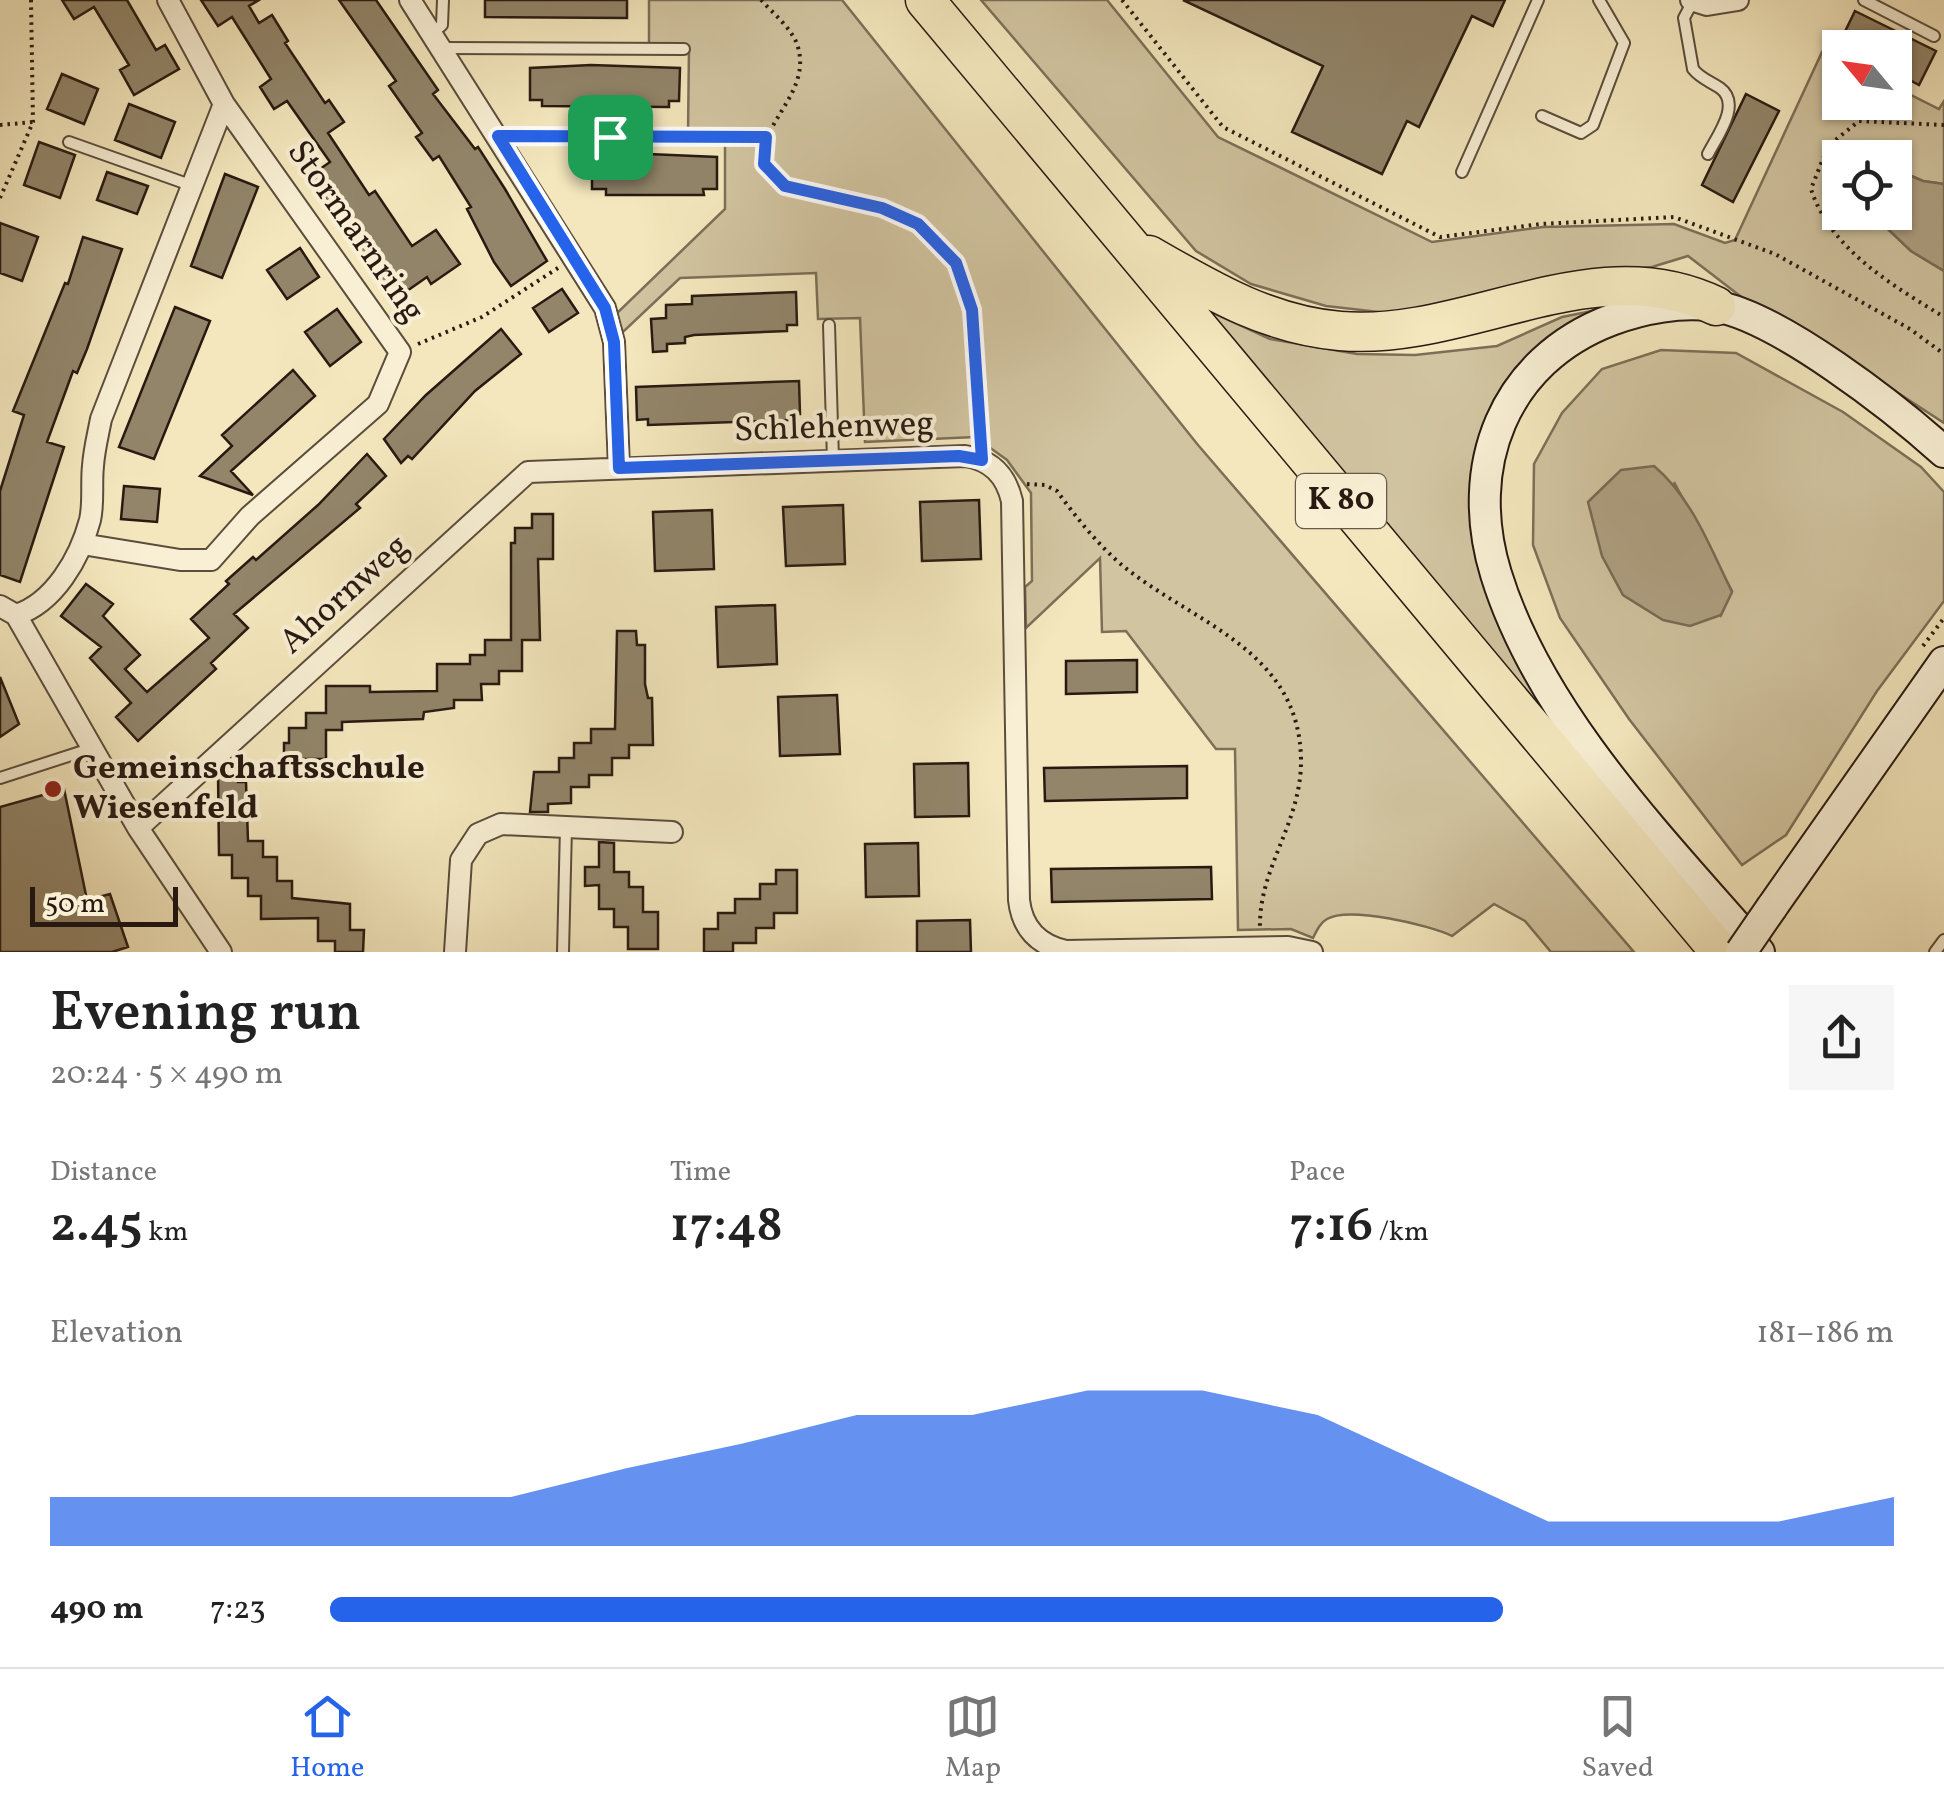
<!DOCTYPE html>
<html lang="en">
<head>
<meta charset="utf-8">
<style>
	body { margin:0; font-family:Vollkorn,serif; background:#f6f6f6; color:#222; height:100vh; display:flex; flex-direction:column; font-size:38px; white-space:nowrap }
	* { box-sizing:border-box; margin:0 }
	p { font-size:32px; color:#767676 }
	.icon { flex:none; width:55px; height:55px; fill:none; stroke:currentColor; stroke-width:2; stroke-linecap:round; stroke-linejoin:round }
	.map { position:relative; height:952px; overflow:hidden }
	.side { display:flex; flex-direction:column; background:#fff; flex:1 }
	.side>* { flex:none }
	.needle { width:65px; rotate:299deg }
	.controls { position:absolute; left:1822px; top:30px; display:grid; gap:20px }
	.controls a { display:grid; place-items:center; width:90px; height:90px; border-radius:0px; background:#fff; box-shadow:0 2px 8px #0004; font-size:50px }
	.scale { position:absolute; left:30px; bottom:25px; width:148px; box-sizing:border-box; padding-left:10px; border:5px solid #281a11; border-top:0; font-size:28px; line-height:35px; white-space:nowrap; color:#281a11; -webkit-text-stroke:8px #f8efd4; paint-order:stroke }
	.pin { position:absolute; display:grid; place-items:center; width:85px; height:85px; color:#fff; margin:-42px; border-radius:20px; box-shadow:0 5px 15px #0006 }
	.round { display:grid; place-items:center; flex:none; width:105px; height:105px; border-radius:0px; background:#f6f6f6 }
	.overview { display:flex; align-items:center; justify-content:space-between; height:170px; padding:0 50px }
	h1 { font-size:55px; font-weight:600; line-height:75px }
	.stats { display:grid; grid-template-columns:repeat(3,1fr); gap:15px; height:170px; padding:10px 50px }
	.stats div { display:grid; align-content:center }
	.stats b { font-size:50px; font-weight:600 }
	.stats small { font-size:28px; font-weight:400 }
	.stats p { font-size:28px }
	.chart { height:280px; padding:20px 50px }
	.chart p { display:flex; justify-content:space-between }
	.chart svg { width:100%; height:180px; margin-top:10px; fill:#2563eb; opacity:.7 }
	ul { padding:0 50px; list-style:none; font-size:32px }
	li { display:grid; grid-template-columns:160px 120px 1fr; align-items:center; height:75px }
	li i { height:25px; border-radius:12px; background:#2563eb }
	.tab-bar { display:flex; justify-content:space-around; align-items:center; height:140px; border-top:2px solid #e0e0e0; background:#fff; font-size:28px; color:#767676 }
	.tab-bar a { display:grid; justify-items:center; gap:5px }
	.tab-bar .active { color:#2563eb }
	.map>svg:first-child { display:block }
	.green { fill:#d1c4a0; stroke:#7c6f58; stroke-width:2.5; fill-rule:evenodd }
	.water { fill:#afa183; stroke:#796b55; stroke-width:2.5 }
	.building { fill:#92856a; stroke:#281a11; stroke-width:2.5 }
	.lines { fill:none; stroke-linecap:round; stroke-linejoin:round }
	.lane-casing { stroke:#5b4d3c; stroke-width:14 }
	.street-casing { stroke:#5b4d3c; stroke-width:24 }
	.secondary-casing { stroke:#281a11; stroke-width:34 }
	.highway-casing { stroke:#281a11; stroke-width:41 }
	.path { stroke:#281a11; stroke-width:4; stroke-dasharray:2.5 5; stroke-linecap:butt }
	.lane { stroke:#f8efd4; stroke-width:10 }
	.street { stroke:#f8efd4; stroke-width:20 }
	.secondary { stroke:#f8efd4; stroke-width:30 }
	.highway { stroke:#f4e7bd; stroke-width:38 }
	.secondary-bridge-casing { stroke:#281a11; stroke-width:34; stroke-linecap:butt }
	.secondary-bridge { stroke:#f8efd4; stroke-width:30 }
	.route-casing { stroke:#fff; stroke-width:20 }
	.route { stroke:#2563eb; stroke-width:12 }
	.poi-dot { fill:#8f2418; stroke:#f8efd4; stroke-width:4 }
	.labels { text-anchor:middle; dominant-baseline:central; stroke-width:8; stroke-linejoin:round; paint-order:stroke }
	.shield { fill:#f8efd4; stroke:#665a4c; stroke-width:2.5 }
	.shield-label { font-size:32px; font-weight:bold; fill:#281a11 }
	.street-label { font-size:35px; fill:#281a11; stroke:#f8efd4 }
	.poi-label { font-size:35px; font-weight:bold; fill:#281a11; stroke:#f8efd4; text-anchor:start }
</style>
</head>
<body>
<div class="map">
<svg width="1944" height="952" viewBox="0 0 1944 952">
	<rect width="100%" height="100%" fill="#f4e7bd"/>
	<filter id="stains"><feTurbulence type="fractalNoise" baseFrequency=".002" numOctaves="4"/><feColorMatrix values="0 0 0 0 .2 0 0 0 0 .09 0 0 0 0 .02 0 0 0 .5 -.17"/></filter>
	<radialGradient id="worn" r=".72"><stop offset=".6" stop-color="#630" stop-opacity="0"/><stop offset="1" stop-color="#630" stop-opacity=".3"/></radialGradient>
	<!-- green -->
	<path class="green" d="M649 0H842L1198 445 1634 952H1551L1525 921 1494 904 1452 936C1430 925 1349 906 1327 919 1320 923 1317 930 1313 938L1291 929 1238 930 1235 749H1216L1126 631 1102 632 1100 558 1026 628 1025 587 1032 581 1031 493 1007 460 975 437 865 442 860 318 818 319 816 273 680 278 623 332 615 315 725 209V135L688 134 689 47 649 46Z
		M981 0H1107L1218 137 1432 242 1543 227 1674 224 1725 243 1735 240 1822 52 1840 61V102H1895V87L1939 109 1944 101V184L1923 181 1895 169V158H1840V212L1871 213 1911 251 1944 271V423L1791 323 1744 299 1688 256 1652 267 1559 277 1423 317 1326 306 1251 284 1196 251Z
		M1632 303 1487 423 1472 476 1471 518 1484 568 1522 673 1594 783 1194 304 1270 339 1357 354 1415 355 1497 346 1562 317Z
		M1661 350 1736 353 1843 412 1921 467 1944 492V601L1877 691 1786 835 1742 865 1629 719 1560 618 1533 545 1534 464 1562 413 1602 369ZM1674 482 1732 591 1721 615Z"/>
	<!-- water -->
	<path class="water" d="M1895 169 1923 181 1944 184V271L1911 251 1871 213 1895 212Z
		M1654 466C1692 498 1710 547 1732 592L1721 615 1690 626 1663 620 1623 595 1602 556 1588 502 1621 470Z"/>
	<!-- building -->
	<path class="building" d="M62 0H127L156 50 165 45 179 69 134 95 120 70 129 65 94 7 74 19Z
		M201 0H259L249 6 259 23 272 15 288 41 285 43 325 103 329 100 344 122 328 133 369 195 375 191 412 246 436 230 460 264 431 284 427 277 394 300 310 176 330 162 287 101 274 109 260 87 271 79 232 17 218 26Z
		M339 0H376L438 90 433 94 475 149 478 147 505 189 547 261 511 286 494 262 467 209 471 207 439 156 433 160 416 137 422 133 389 86 396 81Z
		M485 0H627V18L485 17Z
		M1183 0H1505L1493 26 1472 16 1419 127 1407 121 1382 174 1292 132 1323 66Z
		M1855 11 1936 51 1919 85 1895 72V48H1837Z
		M591 65 680 68 679 101H669V107L542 106V100H530V68Z
		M62 74 98 89 84 124 47 109Z
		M1746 94 1779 111 1733 202 1702 185Z
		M129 104 175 122 161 158 115 140Z
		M39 142 75 155 60 198 24 185Z
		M625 153 717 157V189H703L704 195H606V189H592V156H625Z
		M107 172 148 186 137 214 97 200Z
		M225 174 258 187 222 278 191 266Z
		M0 223 38 237 22 281 0 273Z
		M83 237 122 249 87 349 77 373 73 371 47 442 64 447 20 582 0 575V491L24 415 13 411 65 283 68 284Z
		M300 248 319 277 287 299 267 270Z
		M562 289 578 313 549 332 533 308Z
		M796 292 797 325H787V331L694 335 685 337V343L667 344V351L653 352 651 319 666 318V305L692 304V296Z
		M175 307 210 321 154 459 119 447Z
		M337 309 361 342 330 366 305 332Z
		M501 329 521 354 475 391 412 459 408 456 401 463 384 439 426 395Z
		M293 370 315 396 231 471 253 495 200 476 232 446 222 435Z
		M799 381 800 414H790V420L648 425V419L637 420 636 387Z
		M367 454 386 476 356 504 360 508 234 614 248 628 211 663 216 669 138 741 116 717 131 703 90 658 101 647 61 616 86 584 113 604 103 616 140 655 125 669 147 692 209 638 191 619 229 584 226 581 253 557 256 560 318 505Z
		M124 486 160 489 157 522 121 519Z
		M979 500 981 559 922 561 920 502Z
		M843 505 845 564 786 566 783 507Z
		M712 510 714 569 655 571 653 512Z
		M532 514H553V559H538L540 640H522V671H499V684H481L482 700H454V708L424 712 423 719 342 722V730H326V759H303V772H284V743H289V728H306V713H326V686H370V692L437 691V664H470V655H485V640H511V543H515V528H532Z
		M775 605 777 664 718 667 716 607Z
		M617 631H636L637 645H645V684L648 698H652L653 745H629V758H612V775H589V787H571V803L548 804V812H530L534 772H559V758H574V743H591V729H615Z
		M1137 660V692L1066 694V661Z
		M0 677 19 724 0 737Z
		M837 695 840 754 780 756 778 697Z
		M968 763 969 816 915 817 914 764Z
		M1187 766V798L1045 801 1044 768Z
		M224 768H238V782H246L248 841H263V857H277V881H292V898L350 904V930H364L363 952H335V941H318V918L261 919V896H248V878H232V855H219L218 773Z
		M64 789 87 900 110 894 128 947 112 952H0V807Z
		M599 842 614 843V872H629V887H643V912H658V949H628V927H614V909H599V885L585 886V867H599Z
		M918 843 919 896 866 897 865 844Z
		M1211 867 1212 899 1052 902 1051 869Z
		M776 870H797V913H774V928H756V943H733V952H704V929H718V913H735V899H760V884H776Z
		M970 920 971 952H917V921Z"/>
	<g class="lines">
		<defs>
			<path id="lane" d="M1864 0 1934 36
				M1693 1 1684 18 1693 69C1701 79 1710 81 1720 88 1742 104 1717 136 1708 154
				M432 33 442 25 443 0
				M442 48 684 49
				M1542 116 1581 133 1593 125 1624 43 1599 0
				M69 142 193 186
				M1462 172 1538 0
				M829 325 833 460
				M0 778 93 748
				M563 952 566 827
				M1935 952 1944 940"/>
			<path id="street" d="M410 0 605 308 614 342 619 468
				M1691 0 1707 5 1738 0
				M82 544 180 560H211L250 516 378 404 400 352 224 104
				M0 606 16 615 138 828 221 952
				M16 615C54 603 80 558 90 520 94 503 91 483 93 466 94 450 98 435 101 419L224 104 168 0
				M138 828 528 472 965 456C991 460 1006 475 1012 501L1019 900C1022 928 1038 945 1066 951L1288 947 1312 952
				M455 952 461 860 478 834 501 824 672 832"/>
			<path id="secondary" d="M1772 907 1944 662
				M1759 952C1663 841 1540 717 1496 574 1463 467 1503 361 1611 320 1643 308 1681 301 1715 306 1779 317 1895 408 1944 452"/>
			<path id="highway" d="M925 0 1720 952
				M1149 255C1210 290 1268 325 1340 331 1467 342 1593 246 1716 306"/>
		</defs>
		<!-- lane casing -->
		<use href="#lane" class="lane-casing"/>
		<!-- street casing -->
		<use href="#street" class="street-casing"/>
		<!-- secondary casing -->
		<use href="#secondary" class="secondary-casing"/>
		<!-- highway casing -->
		<use href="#highway" class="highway-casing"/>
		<!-- path -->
		<path class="path" d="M761 0C773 13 791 28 797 44 814 93 756 124 764 164 798 222 925 176 965 281 979 316 977 399 980 440
			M1122 0 1223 127 1440 237 1541 224 1674 217 1775 254 1910 329 1944 354
			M0 125 33 122
			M1944 125 1859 121 1828 146 1811 189C1830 249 1892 285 1944 317
			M521 137H766
			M0 198 33 122 31 0
			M418 344 482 317 558 268
			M1027 484 1045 485 1057 491C1075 516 1099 546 1123 566 1195 624 1299 650 1301 759 1302 823 1258 868 1260 929
			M1923 646 1944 618"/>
		<!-- lane -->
		<use href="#lane" class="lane"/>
		<!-- street -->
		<use href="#street" class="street"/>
		<!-- secondary -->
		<use href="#secondary" class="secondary"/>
		<!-- highway -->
		<use href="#highway" class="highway"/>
		<defs>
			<path id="secondary-bridge" d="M1741 952 1772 907"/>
		</defs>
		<!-- secondary-bridge casing -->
		<use href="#secondary-bridge" class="secondary-bridge-casing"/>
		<!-- secondary-bridge -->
		<use href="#secondary-bridge" class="secondary-bridge"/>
	</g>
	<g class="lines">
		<defs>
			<path id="route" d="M498 136 766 137 764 164 785 186 882 208 918 224 956 263 972 310 982 460 959 456 619 468 614 342 605 308Z"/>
		</defs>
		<!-- route casing -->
		<use href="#route" class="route-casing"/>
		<!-- route -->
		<use href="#route" class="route"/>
	</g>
	<!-- markers -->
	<circle class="poi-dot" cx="53" cy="789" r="10"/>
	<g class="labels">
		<!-- shield labels -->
		<rect class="shield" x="1296" y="474" width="90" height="54" rx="8"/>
		<g class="shield-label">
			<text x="1341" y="501">K 80</text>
		</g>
		<!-- street labels -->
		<g class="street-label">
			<text transform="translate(355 232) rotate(55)">Stormarnring</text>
			<text transform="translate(834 428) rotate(-2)">Schlehenweg</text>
			<text transform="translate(345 595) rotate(-42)">Ahornweg</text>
		</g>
		<!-- poi labels -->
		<g class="poi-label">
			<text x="73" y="769">Gemeinschaftsschule<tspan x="73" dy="40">Wiesenfeld</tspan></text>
		</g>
	</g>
	<rect width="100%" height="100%" filter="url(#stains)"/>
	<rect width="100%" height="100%" fill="url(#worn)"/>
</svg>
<div class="controls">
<a><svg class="needle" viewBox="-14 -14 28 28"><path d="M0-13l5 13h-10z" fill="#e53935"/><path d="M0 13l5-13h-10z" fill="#767676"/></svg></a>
<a><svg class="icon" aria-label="locate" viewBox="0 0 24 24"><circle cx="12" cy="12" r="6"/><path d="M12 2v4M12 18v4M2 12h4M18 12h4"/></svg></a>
</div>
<div class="scale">50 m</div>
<div class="pin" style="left:610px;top:137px;background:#1e9e55"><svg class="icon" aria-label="arrive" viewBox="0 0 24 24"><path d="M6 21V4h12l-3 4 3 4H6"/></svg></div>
</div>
<section class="side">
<div class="overview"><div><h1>Evening run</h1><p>20:24 · 5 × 490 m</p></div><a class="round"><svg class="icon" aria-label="share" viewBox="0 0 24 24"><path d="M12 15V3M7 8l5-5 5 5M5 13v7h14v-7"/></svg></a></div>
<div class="stats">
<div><p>Distance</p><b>2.45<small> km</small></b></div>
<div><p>Time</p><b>17:48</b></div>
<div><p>Pace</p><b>7:16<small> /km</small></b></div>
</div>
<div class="chart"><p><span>Elevation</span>181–186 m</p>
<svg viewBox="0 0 160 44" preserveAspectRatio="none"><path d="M0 44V32L10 32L20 32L30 32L40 32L50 25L60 19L70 12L80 12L90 6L100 6L110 12L120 25L130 38L140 38L150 38L160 32V44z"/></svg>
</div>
<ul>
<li><b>490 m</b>7:23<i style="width:75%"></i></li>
</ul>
</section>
<nav class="tab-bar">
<a class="active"><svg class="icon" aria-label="home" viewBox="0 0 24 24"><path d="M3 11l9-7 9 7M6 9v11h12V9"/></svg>Home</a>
<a><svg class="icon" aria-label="map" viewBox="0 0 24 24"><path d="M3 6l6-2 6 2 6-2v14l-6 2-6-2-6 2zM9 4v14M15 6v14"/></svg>Map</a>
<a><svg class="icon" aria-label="saved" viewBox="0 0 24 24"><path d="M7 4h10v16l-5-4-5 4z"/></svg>Saved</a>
</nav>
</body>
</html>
